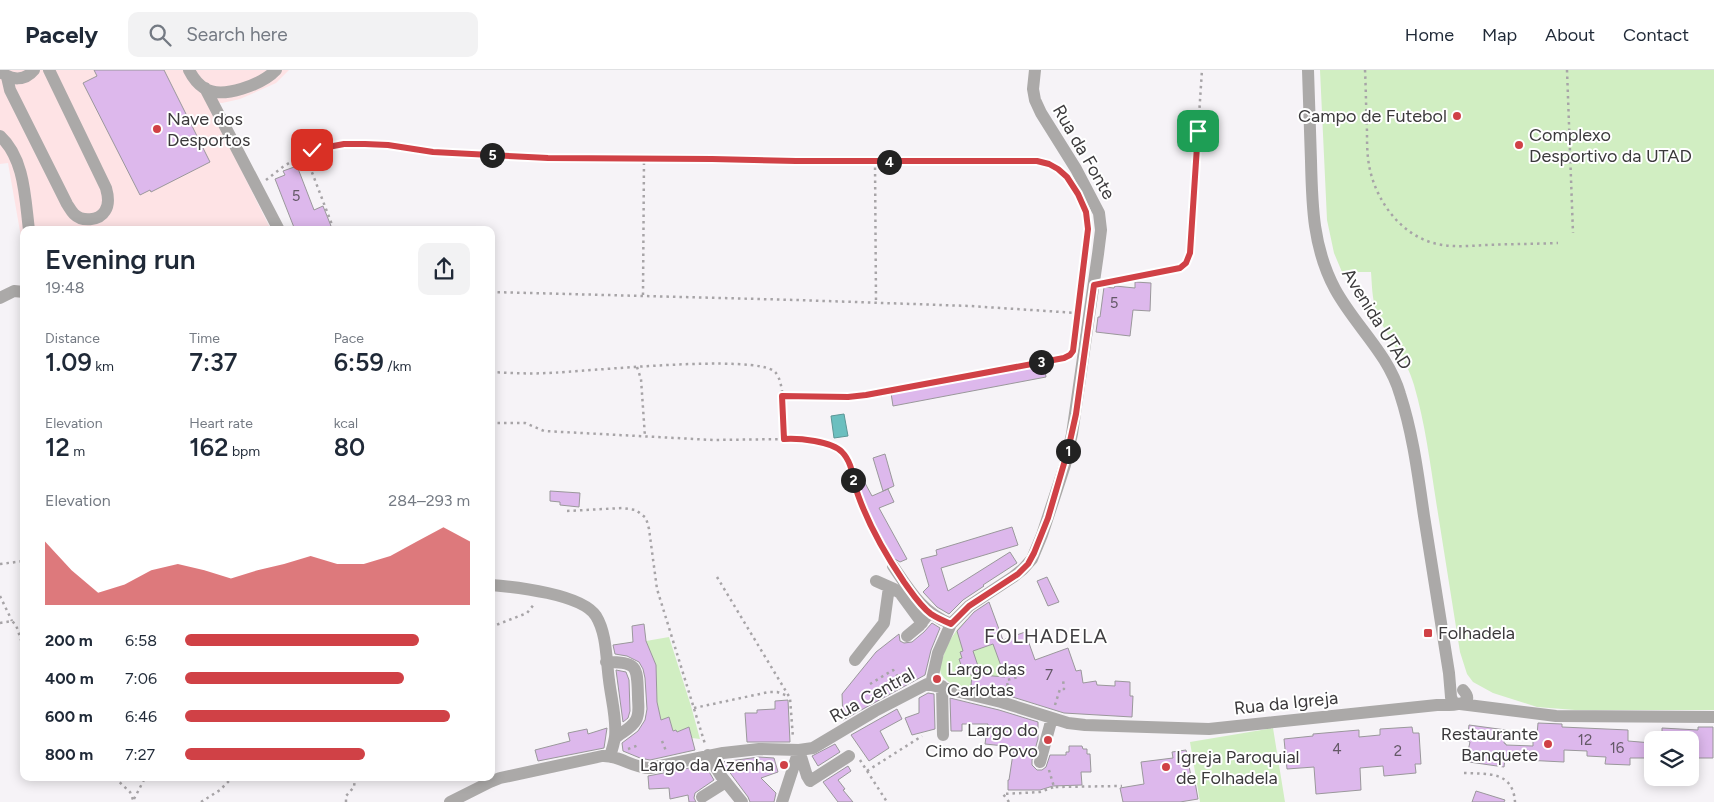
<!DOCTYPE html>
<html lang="en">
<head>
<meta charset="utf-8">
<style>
	body { margin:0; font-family:Figtree,sans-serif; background:#f2f2f3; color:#1f2937; height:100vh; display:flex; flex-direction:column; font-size:19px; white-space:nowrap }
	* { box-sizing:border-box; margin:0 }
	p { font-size:16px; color:#747a83 }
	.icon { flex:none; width:28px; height:28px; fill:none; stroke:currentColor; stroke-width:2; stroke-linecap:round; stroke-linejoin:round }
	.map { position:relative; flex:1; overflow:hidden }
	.panel { position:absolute; left:20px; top:156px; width:475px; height:555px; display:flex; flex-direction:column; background:#fff; border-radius:10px; box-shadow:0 2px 12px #0003 }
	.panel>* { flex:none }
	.controls { position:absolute; left:1644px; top:661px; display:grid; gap:10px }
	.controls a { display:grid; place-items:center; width:55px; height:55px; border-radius:10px; background:#fff; box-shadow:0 2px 12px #0003; font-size:25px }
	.pin { position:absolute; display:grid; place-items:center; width:42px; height:42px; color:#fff; margin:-21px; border-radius:10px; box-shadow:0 2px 8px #0006 }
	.km { position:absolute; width:25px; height:25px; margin:-12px; border-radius:50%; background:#222; color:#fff; font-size:14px; line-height:25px; text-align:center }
	.round { display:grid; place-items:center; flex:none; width:52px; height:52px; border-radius:10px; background:#f2f2f3 }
	.overview { display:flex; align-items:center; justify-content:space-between; height:85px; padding:0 25px }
	h1 { font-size:28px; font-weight:600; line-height:38px }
	.metrics { display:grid; grid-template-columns:repeat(3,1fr); gap:8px; height:85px; padding:5px 25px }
	.metrics div { display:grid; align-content:center }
	.metrics b { font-size:25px; font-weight:600 }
	.metrics small { font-size:14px; font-weight:400 }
	.metrics p { font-size:14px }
	.chart { height:140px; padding:10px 25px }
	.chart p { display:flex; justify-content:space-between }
	.chart svg { width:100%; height:90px; margin-top:5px; fill:#d04146; opacity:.7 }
	ul { padding:0 25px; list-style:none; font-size:16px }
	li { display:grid; grid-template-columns:80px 60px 1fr; align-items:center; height:38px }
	li i { height:12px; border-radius:6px; background:#d04146 }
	header { display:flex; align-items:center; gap:30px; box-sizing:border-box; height:70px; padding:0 25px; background:#fff; border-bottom:1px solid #e0e1e3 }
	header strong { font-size:24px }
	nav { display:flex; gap:28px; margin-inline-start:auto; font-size:18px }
	.search { width:350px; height:45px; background:#f2f2f3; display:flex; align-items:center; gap:12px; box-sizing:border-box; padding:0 18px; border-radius:10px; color:#747a83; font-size:19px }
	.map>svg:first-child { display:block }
	.education { fill:#fee3e5 }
	.green { fill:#d1eec2 }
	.water { fill:#6bbfbf; stroke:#5d9797 }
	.building { fill:#ddb8ec; stroke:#9a989b; fill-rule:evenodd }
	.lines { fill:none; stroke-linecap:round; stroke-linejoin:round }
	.path { stroke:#a7a4a7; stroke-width:2.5; stroke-dasharray:2.5 4; stroke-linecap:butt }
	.minor { stroke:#aba9a8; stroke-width:12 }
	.route-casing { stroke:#fff; stroke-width:10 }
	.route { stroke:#d04146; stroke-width:6 }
	.poi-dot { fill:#d04146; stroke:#fff; stroke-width:2 }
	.labels { text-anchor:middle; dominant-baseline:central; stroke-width:4; stroke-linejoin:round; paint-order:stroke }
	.number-label { font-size:15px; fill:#645967 }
	.poi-label { font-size:18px; fill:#3b393b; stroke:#fff; text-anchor:start }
	.street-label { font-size:18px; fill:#3b393b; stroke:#fff }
	.quarter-label { font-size:20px; letter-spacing:1px; fill:#413f42; stroke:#fff }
</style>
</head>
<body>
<header>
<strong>Pacely</strong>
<div class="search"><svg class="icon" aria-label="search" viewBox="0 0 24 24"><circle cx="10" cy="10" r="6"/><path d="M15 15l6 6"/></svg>Search here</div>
<nav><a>Home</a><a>Map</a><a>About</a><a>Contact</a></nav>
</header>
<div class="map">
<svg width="1714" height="732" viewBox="0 0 1714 732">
	<rect width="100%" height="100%" fill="#f6f3f7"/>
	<!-- education -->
	<path class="education" d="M0 0H289L276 13 240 29 222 33 207 31 271 160H24V184L8 93 0 94Z"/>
	<!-- green -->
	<path class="green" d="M1320 0H1714V640H1575L1537 637 1493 623 1473 612 1467 604 1460 582C1452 532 1444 481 1436 431 1430 392 1425 353 1414 315 1406 286 1385 267 1376 240 1372 228 1372 215 1371 202H1342L1334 183 1327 150Z
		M967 549 977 580 993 574 1005 607 972 605 971 621C960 618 938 611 940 596 941 591 944 586 945 581 950 568 957 559 967 549Z
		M669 567 691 636 700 669 692 668 689 657 677 662 676 660 673 661 669 647 661 650 657 632 656 595 646 571Z
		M1273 658 1285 732H1200L1190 672Z"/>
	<!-- water -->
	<path class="water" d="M844 344 848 366 834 368 831 346Z"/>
	<!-- building -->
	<path class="building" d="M94 0H164L210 92 151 122 150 120 140 125 83 13 97 6Z
		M297 96 314 140 323 136 331 156 321 160H295L275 109 285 105 283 101Z
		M1135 212 1151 213 1150 241 1133 240 1130 266 1096 262 1098 247H1100L1104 217 1114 218 1115 216 1135 218Z
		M1044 294 1046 307 893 336 891 323Z
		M885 384 894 416 883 421 873 388Z
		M865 413 872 426 888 419 894 432 879 438 907 489 900 492 893 488 873 451 858 416Z
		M550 421 580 423 579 437 560 435V432L550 431Z
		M1012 457 1018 475 941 498 948 521 1010 482 1017 493 983 515 984 516 963 530 949 544 937 537 923 522 929 516 921 489 937 485 936 480Z
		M1047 507 1059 532 1048 536 1037 511Z
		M989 532 1003 570 1025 562 1035 590 1068 578 1076 601 1081 600 1083 613 1096 611 1097 615 1115 616V611L1130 612V626H1133L1132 647 1064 643 1003 624 971 616 972 605 964 604 959 589 962 588 960 582 963 581 957 561 974 542ZM993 574 1005 607 981 605 973 581Z
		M932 553 940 558 931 580 925 605 843 650 842 624 876 582 899 564 900 571 904 573 912 572 924 562Z
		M644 554 646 571 656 595 657 632 661 650 669 647 673 661 676 660 677 662 689 657 695 680 650 690 640 688 623 681 622 673 638 661 645 650 647 639 645 608 643 599 639 592 627 586 615 584 613 575 633 572 632 556Z
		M616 600 626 602 629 610 630 641 628 648 623 652Z
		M928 623 934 624 935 659 912 665 905 648 919 643V628Z
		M950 628 999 640 1038 652V669L1032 690V695L1037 700H1042L1046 697 1050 685H1066V682H1069V676H1082L1083 679H1087V684H1090L1091 702H1081L1082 715 1053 716 1040 720H1008V710H1009L1014 677 985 674 988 654H962V661H951Z
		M788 630 790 672H747L745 643H757V640L775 639V631Z
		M897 639 902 649 880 661 889 678 869 691 851 665Z
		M1538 653 1562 654V657L1628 660V671L1652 673V688H1630V695L1605 694 1606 687 1587 686V681L1564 680V692L1505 689 1504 697 1469 692 1470 681H1468L1470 672 1467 671 1469 655 1506 660 1504 673 1506 674V675L1533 676V665H1537Z
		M1412 657 1413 663H1419L1421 694H1415L1416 703 1384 706 1383 696 1360 698 1361 720 1316 724 1314 697 1287 699 1284 669 1313 666V664L1359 660V667L1380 665V659Z
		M1698 657H1713V688H1690V670H1662V658L1698 660Z
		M607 658 604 678 538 691 535 680 570 671 568 663 587 659 588 664Z
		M835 674 840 682 818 696 812 686Z
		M1186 680 1192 712H1195L1198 729 1180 732H1123L1120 718 1144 714 1141 692 1173 688 1172 682Z
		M759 687 774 688 778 702 761 708 776 723 774 732H750L748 727 722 692Z
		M705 695 714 710 695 723 694 728 696 732H689L688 725 670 729 669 718 649 719 648 706Z
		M848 696 851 701 838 710 845 719 843 720 853 732H838L823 712Z
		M1476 721 1505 730 1504 732H1472Z"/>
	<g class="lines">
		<!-- path -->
		<path class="path" d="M1365 0C1366 20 1366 41 1367 61 1367 74 1367 87 1370 100 1378 135 1405 170 1443 175 1456 177 1471 176 1485 175 1509 174 1533 174 1558 173
			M1567 0 1573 163
			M305 84 334 160
			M875 91 876 232
			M266 110 284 96 312 80 344 75 365 73 433 82 548 88 712 89 796 91H1037L1049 94 1062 103
			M1105 213 1180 198 1186 193 1190 183 1202 0
			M491 222 797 230 970 236 1077 243
			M643 225 644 89
			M637 297 641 309 645 367
			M491 302C510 303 529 304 548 303 583 302 756 283 775 302 786 313 783 354 784 369
			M782 326 848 327 866 325 1064 288 1070 284
			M491 353H525L544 361 713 370 788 369 829 375 842 382 851 397 854 416 871 459 886 485
			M567 441 622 438 636 440 646 448 649 459 657 519 705 674
			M0 494 24 491
			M717 507 790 628 793 668
			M0 526 12 551
			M0 553 12 551 16 555 24 579
			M491 557 527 543 535 533
			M870 614 893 600 903 614
			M1008 622 1007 610 1018 607
			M1055 635 1060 619H1064L1063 609
			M694 638 769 622H777L788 626
			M662 671 666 681
			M628 679 639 675
			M860 690 887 732
			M1049 700 1054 717 1122 716
			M867 701 922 666
			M1464 703C1488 704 1513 701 1515 732
			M115 708 130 722 134 732
			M134 729 145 708
			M201 732 220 720 232 708
			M346 732V726L354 717 355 708
			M1009 732 1003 724 1040 722 1054 717"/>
		<!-- minor -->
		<path class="minor" d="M189 0C192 6 198 14 204 18 222 30 263 14 276 0
			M1308 0C1309 30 1310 60 1311 91 1312 136 1313 178 1335 219 1355 256 1388 283 1400 324 1413 364 1418 405 1424 446 1432 499 1441 551 1449 603L1451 627 1453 632 1458 634
			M0 1C11 11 25 11 34 0
			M7 7 10 20 67 134C69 137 71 141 74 144 82 152 99 151 105 141 110 134 108 125 106 118L49 0
			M205 18 279 160
			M0 66C25 89 25 129 29 160
			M0 228 14 221 24 222
			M893 496C910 521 922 542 951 554
			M876 511 894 519 900 523 922 553
			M491 515C516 517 582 524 596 546 607 564 606 589 609 610 611 628 617 649 615 667 614 673 612 680 610 686
			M907 566 919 556 926 547
			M855 590 884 553 889 517
			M606 592C639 592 637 597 638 627 638 635 640 643 636 650 632 658 622 662 615 668
			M931 614 938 583 951 554 969 536 1013 507 1023 499 1032 489 1042 465 1065 395 1072 364 1098 184 1101 160 1099 143 1076 99 1041 43 1035 30 1033 19 1035 0
			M942 616 943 665
			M1460 634 1556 646 1714 647
			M799 680 807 706 810 711 849 686
			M708 685 721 706 742 732
			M1040 692 1052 648
			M702 727 726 712
			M450 732 490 712 500 708 602 686C620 685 632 698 650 698L723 683 759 679 799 680 813 678 875 641 927 614 1001 632 1068 653 1085 655 1209 659 1437 635C1445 635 1479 637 1463 620
			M782 732 799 680"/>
	</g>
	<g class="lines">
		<defs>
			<path id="route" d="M312 80 344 74H365L388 75 433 82 548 88 712 89 796 91H1037L1049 94 1058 99 1067 107 1078 124 1086 142 1088 159 1073 281 1070 285 1064 288 866 325 848 327 782 326 784 369C798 368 832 371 842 382 853 393 853 411 858 425 869 456 885 484 904 512 912 523 920 536 931 544 937 548 944 551 951 554L969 536 1018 504 1028 494 1034 483 1048 448 1068 380 1076 344 1094 215 1180 198 1186 193 1190 183 1198 61"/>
		</defs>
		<!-- route casing -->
		<use href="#route" class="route-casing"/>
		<!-- route -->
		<use href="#route" class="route"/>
	</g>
	<!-- markers -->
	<g class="poi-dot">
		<circle cx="1457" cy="46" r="5"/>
		<circle cx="157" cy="59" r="5"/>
		<circle cx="1519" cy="75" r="5"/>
		<rect x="1423" y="558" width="10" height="10" rx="2.5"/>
		<circle cx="937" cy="609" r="5"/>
		<circle cx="1048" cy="670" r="5"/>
		<circle cx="1548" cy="674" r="5"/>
		<circle cx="784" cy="695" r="5"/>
		<circle cx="1166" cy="697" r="5"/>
	</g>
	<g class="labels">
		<!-- number labels -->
		<g class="number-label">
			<text x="296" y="126">5</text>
			<text x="1114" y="233">5</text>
			<text x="1049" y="605">7</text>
			<text x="1585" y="670">12</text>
			<text x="1617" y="678">16</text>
			<text x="1337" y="679">4</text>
			<text x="1398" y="681">2</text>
		</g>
		<!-- poi labels -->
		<g class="poi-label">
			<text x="1447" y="46" text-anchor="end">Campo de Futebol</text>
			<text x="167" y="49">Nave dos<tspan x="167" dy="21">Desportos</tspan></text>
			<text x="1529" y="65">Complexo<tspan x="1529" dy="21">Desportivo da UTAD</tspan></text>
			<text x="1438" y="563">Folhadela</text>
			<text x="947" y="599">Largo das<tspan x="947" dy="21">Carlotas</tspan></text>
			<text x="1038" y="660" text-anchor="end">Largo do<tspan x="1038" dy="21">Cimo do Povo</tspan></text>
			<text x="1538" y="664" text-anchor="end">Restaurante<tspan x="1538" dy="21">Banquete</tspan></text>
			<text x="1176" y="687">Igreja Paroquial<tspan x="1176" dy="21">de Folhadela</tspan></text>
			<text x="774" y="695" text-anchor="end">Largo da Azenha</text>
		</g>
		<!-- street labels -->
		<g class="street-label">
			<text transform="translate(1084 82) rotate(60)">Rua da Fonte</text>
			<text transform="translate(1377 249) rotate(58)">Avenida UTAD</text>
			<text transform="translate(872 625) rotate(-29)">Rua Central</text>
			<text transform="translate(1286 633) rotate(-6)">Rua da Igreja</text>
		</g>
		<!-- quarter labels -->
		<g class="quarter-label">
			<text x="1046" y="566">FOLHADELA</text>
		</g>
	</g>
</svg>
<div class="controls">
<a><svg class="icon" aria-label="layers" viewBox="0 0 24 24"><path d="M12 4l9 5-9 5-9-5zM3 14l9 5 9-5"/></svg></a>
</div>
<div class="pin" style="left:1198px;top:61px;background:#1e9e55"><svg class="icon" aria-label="arrive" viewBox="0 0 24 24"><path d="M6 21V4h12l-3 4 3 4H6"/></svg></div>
<div class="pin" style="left:312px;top:80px;background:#d93025"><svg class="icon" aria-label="check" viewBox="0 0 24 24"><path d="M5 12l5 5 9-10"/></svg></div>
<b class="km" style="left:1068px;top:381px">1</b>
<b class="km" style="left:853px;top:410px">2</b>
<b class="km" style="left:1041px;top:292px">3</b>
<b class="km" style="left:889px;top:92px">4</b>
<b class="km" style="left:492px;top:85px">5</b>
<section class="panel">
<div class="overview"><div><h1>Evening run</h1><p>19:48</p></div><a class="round"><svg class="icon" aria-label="share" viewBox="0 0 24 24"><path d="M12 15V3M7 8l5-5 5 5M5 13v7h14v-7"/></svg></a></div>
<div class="metrics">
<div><p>Distance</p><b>1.09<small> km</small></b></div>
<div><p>Time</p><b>7:37</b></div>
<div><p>Pace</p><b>6:59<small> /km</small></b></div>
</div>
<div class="metrics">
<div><p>Elevation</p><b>12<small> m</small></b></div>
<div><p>Heart rate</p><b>162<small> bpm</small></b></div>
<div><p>kcal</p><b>80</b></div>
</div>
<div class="chart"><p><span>Elevation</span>284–293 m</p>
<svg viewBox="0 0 160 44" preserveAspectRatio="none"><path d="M0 44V13L10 27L20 38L30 34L40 27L50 24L60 27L70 31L80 27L90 24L100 20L110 24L120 24L130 20L140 13L150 6L160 13V44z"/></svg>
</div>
<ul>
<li><b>200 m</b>6:58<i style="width:82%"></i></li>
<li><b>400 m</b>7:06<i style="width:77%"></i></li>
<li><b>600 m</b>6:46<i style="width:93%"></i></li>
<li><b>800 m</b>7:27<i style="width:63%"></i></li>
</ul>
</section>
</div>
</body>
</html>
